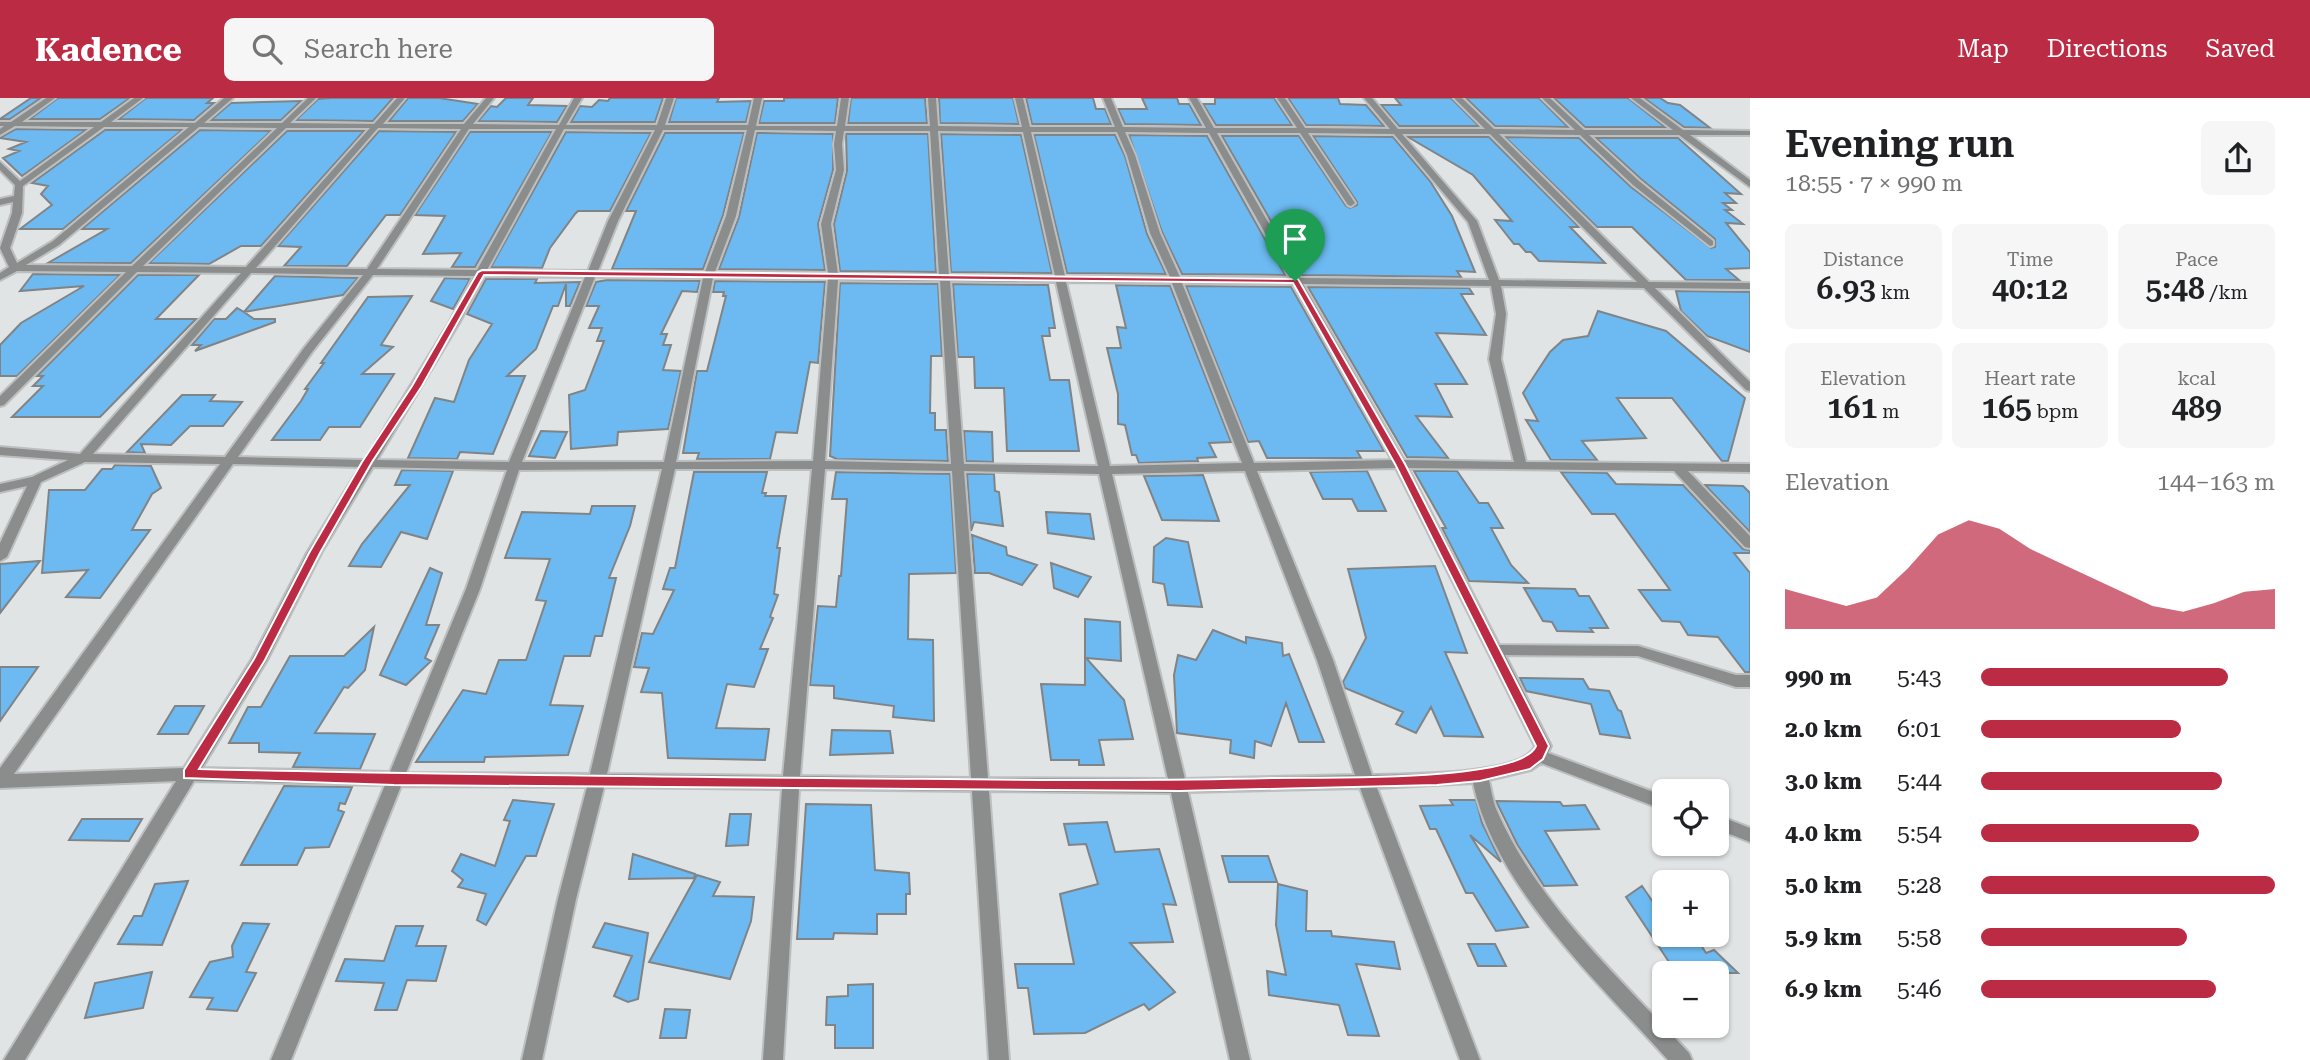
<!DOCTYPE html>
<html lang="en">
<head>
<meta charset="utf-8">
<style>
	body { margin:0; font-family:"Roboto Serif",serif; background:#f6f6f6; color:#202124; height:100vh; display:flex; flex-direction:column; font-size:26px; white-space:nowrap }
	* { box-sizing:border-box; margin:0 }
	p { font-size:23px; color:#757577 }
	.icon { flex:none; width:38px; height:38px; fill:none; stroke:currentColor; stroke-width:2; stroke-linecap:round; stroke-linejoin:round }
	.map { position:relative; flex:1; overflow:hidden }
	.panel { display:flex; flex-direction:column; background:#fff; width:560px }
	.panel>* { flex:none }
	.fabs { position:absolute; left:1652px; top:681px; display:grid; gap:14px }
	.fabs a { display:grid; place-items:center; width:77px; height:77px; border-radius:10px; background:#fff; box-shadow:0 2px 5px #0004; font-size:35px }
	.pin { position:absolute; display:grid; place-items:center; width:60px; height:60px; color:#fff; margin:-72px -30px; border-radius:50% 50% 50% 0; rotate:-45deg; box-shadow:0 0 7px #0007 }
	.pin .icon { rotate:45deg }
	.round { display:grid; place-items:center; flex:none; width:74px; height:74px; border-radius:10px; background:#f6f6f6 }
	.overview { display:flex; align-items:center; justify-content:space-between; height:119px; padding:0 35px }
	h1 { font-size:38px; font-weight:600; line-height:52px }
	.figures { display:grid; grid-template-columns:repeat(3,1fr); gap:10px; height:119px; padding:7px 35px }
	.figures div { display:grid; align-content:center; border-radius:10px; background:#f6f6f6; text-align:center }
	.figures b { font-size:30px; font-weight:600 }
	.figures small { font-size:19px; font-weight:400 }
	.figures p { font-size:19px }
	.chart { height:196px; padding:14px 35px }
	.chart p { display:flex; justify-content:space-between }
	.chart svg { width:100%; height:126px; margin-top:7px; fill:#bc2b44; opacity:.7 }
	ul { padding:0 35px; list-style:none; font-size:23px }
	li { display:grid; grid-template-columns:112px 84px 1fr; align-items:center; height:52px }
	li i { height:18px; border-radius:9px; background:#bc2b44 }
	header { display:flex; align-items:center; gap:42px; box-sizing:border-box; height:98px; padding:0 35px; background:#bc2b44; color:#fff }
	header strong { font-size:33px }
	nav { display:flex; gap:38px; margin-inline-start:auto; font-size:24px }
	.search { width:490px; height:63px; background:#f6f6f6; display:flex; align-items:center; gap:18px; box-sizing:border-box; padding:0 24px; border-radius:10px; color:#757577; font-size:26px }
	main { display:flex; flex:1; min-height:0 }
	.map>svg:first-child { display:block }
	.building { fill:#6cbaf1; stroke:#818486; stroke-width:2 }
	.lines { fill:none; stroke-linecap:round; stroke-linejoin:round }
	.minor-casing { stroke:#bcbfc0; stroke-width:4 }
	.minor { fill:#8b8c8c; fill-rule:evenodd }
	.route { fill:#bc2b44; stroke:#fff; stroke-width:2; fill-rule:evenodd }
</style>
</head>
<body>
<header>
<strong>Kadence</strong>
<div class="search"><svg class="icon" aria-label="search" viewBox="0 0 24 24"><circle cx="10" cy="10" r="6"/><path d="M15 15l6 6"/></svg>Search here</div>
<nav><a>Map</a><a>Directions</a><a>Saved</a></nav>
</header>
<main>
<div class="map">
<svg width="1750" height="962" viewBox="0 0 1750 962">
	<rect width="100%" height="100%" fill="#e0e4e5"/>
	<!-- building -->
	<path class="building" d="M31 0H41L10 21H0Z
		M58 0H130L100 21H30Z
		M146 0H213L207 5H214L194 22 119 21Z
		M332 0H393L373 23 296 22 318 1Z
		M408 0H439L478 6 463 23H389Z
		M506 0H533L528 7 567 8 557 24 478 23 491 8 497 9Z
		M610 0H663L655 24H571L580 8 592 9 599 2 608 3Z
		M676 0H719L717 4 751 3 746 24H669Z
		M784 0H838L835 25H759L764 3H784Z
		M851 0H925L927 25H848Z
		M939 0H1013L1019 26 940 25Z
		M1026 0H1093L1096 11H1105L1111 26H1032Z
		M1142 0H1177L1179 6H1189L1201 27 1125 26 1118 11H1147Z
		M1215 0H1274L1292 27H1216L1203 6H1215Z
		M1288 0H1338L1340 6 1366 7 1384 28 1306 27Z
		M1395 0H1451L1479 28H1399L1381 7H1401Z
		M1466 0H1539L1568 29 1495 28Z
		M1554 0H1628L1665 29H1585Z
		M1644 0H1660L1668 5 1680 7 1710 30 1684 29Z
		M301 3 281 22H211L231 5Z
		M16 31 86 32 22 78 3 60 19 53 9 51 26 44 0 40Z
		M105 32H182L63 131H20L52 107 41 96 48 88 32 85Z
		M200 32 271 33 131 165H48L107 131H82Z
		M287 33H364L261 148H241L209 166 149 165Z
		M379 33 456 34 400 117H386L347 168H284L301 149 278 148Z
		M470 34H552L475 169H452L461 155 423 156 445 118 415 117Z
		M566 34 651 35 610 113H578L575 116 550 150 542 170 491 169Z
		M665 35H744L723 117 703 171H612L636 113H626Z
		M757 35 833 36V72L818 126 825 172 719 171 739 119Z
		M846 36H928L936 174 840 173 834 126 847 73Z
		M941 36 1021 37 1052 175 951 174Z
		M1034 37H1115L1125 58 1147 136 1166 176 1067 175Z
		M1129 37 1207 38 1285 177 1182 176 1162 134Z
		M1222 38H1299L1346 108 1350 110 1357 107V104L1313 38 1393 39 1430 83 1452 118 1475 174 1457 173 1461 179 1302 177Z
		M1408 39H1489L1579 129H1570L1605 165 1539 163 1531 154H1526L1519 146H1514L1495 122 1512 123 1473 77Z
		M1505 39 1579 40 1631 89 1711 150 1715 149V141L1641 81 1596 40H1678L1741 96 1725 95 1736 105H1723L1732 112H1725L1743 126 1726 125 1750 154V170L1726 171 1739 182H1686L1632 129H1597Z
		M33 176 120 177 17 278H0V247L21 225 84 188 20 193Z
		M138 177H199L156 221H196L100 319H12L43 288H33L43 278H37Z
		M275 178 358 180 343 197 244 214 254 221H275V224L195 253 201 247H192L214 221H226L237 210 244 214Z
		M445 180 470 181 453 211 431 203Z
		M486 181H537L535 185 580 184 570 208H566V186L558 208H553L536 251 507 278H525L493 356 460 354 457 361 408 360 435 300 454 304 469 262 492 226 467 216Z
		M607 182 700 183 697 194 682 193 661 236H667L663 247H671L663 272 681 273 668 331 618 334 617 347 571 351 569 297 585 292 604 243H597L602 230H589L599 208H586L596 184Z
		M715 183 825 184 818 265 810 264 797 335 776 334 770 361H697L699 355H683L697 273H707L726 198H723L724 194H713Z
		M840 185 938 186 942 258H931L930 315H935V332H946L948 363 837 361 830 358Z
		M953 186 1048 187 1055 230H1049L1050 238H1042L1050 282H1069L1079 353H1007L1004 290H975L974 259H958Z
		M1116 187 1170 188 1231 344 1209 345 1216 359 1197 360 1198 363 1139 365 1136 357H1132L1125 327 1118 326V296L1107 250H1121L1117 229 1126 230Z
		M1186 188 1291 189 1384 353H1357L1361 360H1267L1259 343 1248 344Z
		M1308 189 1469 190 1473 196H1461L1486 237 1436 235 1467 286H1435L1452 319 1416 318 1448 360 1407 359Z
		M1676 193 1750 194V254L1707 238 1681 213Z
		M412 198 381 247 393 249 362 276H394L360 329H329L320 342H272L301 303 308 291H305L324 265H321L368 199Z
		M1598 213 1666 233 1745 300 1728 363H1722L1672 300H1617L1646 340 1582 343 1597 362H1551L1526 322 1538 323 1523 295 1550 254 1563 242 1588 238Z
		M182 297H215L210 303 242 304 223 328H190L171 347 141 346 145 355 127 354Z
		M541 333 567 334 555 360 529 358Z
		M964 333 992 334 993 364 966 363Z
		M115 367 151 368 161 390 152 396 132 432H150L100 500 66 499 88 472 42 475 49 392H85L102 371H112Z
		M402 372 453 373 427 441 401 434 381 469 349 468 362 446 410 387H395Z
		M1367 373 1386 413H1358L1352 401H1323L1310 374Z
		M1414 373H1457L1479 405H1488L1503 430H1491L1511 467 1528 485 1469 483 1442 430H1446Z
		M694 374H767L762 395H766L765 398H786L777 450H780L774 496 778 497 770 519 773 520 760 551H768L754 589 727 586 716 630 769 631 765 662 668 660 662 595 641 594 649 570 634 569 642 535 653 536 674 492 663 491 670 470H675Z
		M836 374 950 376 956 475 909 476 908 541 933 542 934 623 893 619 894 608 834 600V588L810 587 818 508 836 509 839 478H841L847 401H832Z
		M1561 374 1607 375 1616 386 1683 387 1743 451 1750 452V455H1734L1750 475V574H1745L1718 539 1688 537 1680 524 1662 523 1639 492H1670L1615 416H1592Z
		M967 376H994L995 393 999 394 1003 428 974 424 971 433Z
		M1203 377 1219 423 1162 422 1144 378Z
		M1705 387 1743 388 1750 395V434Z
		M592 408H635L630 428 609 480H616L602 538H595L590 558H564L550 607 583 608 568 657 485 659 484 664H416L463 592 486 596 499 562H526L546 503 536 502 550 461 505 460 522 414 590 416Z
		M1046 414 1090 416 1094 441 1048 435Z
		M972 437 1006 449 1007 457 1037 467 1022 487 989 475H975Z
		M1166 440 1188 444 1202 509 1168 507 1164 486 1153 484 1154 449Z
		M40 463 0 515V466Z
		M1051 465 1091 479 1078 499 1054 490Z
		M1435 468 1467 555 1445 554 1483 639 1444 638 1431 609 1416 635 1396 626 1403 614 1345 590 1343 584 1366 540 1348 471Z
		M430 470 442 475 426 527H439L425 560 431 563 406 587 380 577Z
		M1524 490 1575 491 1579 498H1589L1608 530H1590L1593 534 1557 533 1552 524 1543 523Z
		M1085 521 1120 524 1121 563 1086 560 1124 602 1133 641 1099 642 1104 667H1079V662H1051L1041 586 1085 587Z
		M374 529 365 572 348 590 344 589 315 635 375 636 360 671 293 669 300 655 259 654V645H229L248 609H261L290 558H344Z
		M1213 532 1246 545V539L1282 545 1283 558 1289 556 1324 644H1299L1286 605 1271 648 1255 643 1254 660 1230 655 1231 642 1177 635 1174 577 1178 557 1196 562Z
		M0 569H38L0 623Z
		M1520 580 1583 581 1589 591 1609 593 1618 612 1621 613 1630 640 1600 636 1591 606 1526 593Z
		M175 608H204L188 636H158Z
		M832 632 890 633 893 655 830 657Z
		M284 688 352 689 345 706 340 705 338 712 344 714 329 749 305 750 297 767H241Z
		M513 702 554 706 536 758H526L486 827 477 822 486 796 458 789 463 782 452 773 461 756 495 768 510 723 504 722Z
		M1450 702H1476L1482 725 1501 764 1470 737 1528 829 1496 833 1473 795H1466L1436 731H1430L1420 708 1453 707Z
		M1496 703 1560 704 1563 708 1585 707 1599 731 1545 733 1577 787 1544 788 1517 746Z
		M806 706 871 707 875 772 909 775 910 796H906V816H877V836L834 835 833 841H797Z
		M730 716H751L748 747 726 748Z
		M82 721H142L129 743 69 742Z
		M1107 724 1115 754 1159 751 1176 807 1163 806 1173 844 1130 845 1175 894 1149 912 1144 906 1085 935 1034 936 1028 890H1018L1015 866H1074L1060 796 1098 786 1086 746 1069 747 1064 726Z
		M633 756 695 776 694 780 629 781Z
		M1222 758H1268L1277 784H1229Z
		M697 777 720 784 713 798 754 799 751 823 730 881 649 864Z
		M188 783 162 847 118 846 134 818H142L155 786Z
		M1278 786 1307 793 1306 833H1331L1332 838 1394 844 1400 871 1356 866 1379 938 1348 937 1339 907 1269 897 1267 873 1286 877 1276 827Z
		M1642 788 1664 820V836H1694L1706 855 1714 852 1738 875H1658L1657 872 1671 867 1626 799Z
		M243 825 269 826 246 874 256 875 237 913 207 911 213 900 190 899 210 864 233 859 232 848Z
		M605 825 648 835 638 901 628 904 614 898 632 858 593 849Z
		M396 828H423L416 848H446L436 883 407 882 397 912H375L384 885 336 883 345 861 384 863Z
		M1468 846H1495L1506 868H1478Z
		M152 874 143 910 85 920 95 885Z
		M873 886V950H835V927H826L827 899 848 898V887Z
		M665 911 690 912 686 940H660Z"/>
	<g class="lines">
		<defs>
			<path id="minor" d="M46 0H55L22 24H101L134 0H143L111 24 195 25 224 0H233L204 25H282L308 0H316L290 25 374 26 397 0H405L383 26H464L486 0H494L473 26 559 27 574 0H582L566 27H657L666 0H674L665 27H748L754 0H762L756 28H837L841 0H849L845 28H930L928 0H936L938 28 1022 29 1015 0H1023L1030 29H1115L1103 0H1111L1123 29 1206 30 1189 0H1197L1214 30H1297L1277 0H1285L1305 30 1390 31 1364 0H1372L1398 31H1485L1454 0H1462L1494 31 1575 32 1542 0H1550L1584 32H1673L1631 0H1640L1683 32 1750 33V37H1690L1750 82V89L1679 37H1589L1639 83 1713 143V147L1710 148 1633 87 1580 37 1499 36 1649 184 1750 185V191L1655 190 1750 284V293L1746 292 1644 190 1501 188 1506 216 1501 261 1526 364 1750 366V374L1688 373 1750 438V450L1745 449 1674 373 1408 370 1499 547 1638 548 1736 577H1750V589H1736L1638 558 1505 557 1551 648 1548 655 1664 698V712L1541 665 1531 672 1489 682C1491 692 1493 704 1497 713 1539 808 1620 880 1689 955L1692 962H1668C1599 885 1495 789 1473 685L1377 690 1480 962H1460L1360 690 1188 694 1250 962H1230L1171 695 989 693 1009 962H989L972 693 799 691 783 962H763L782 691 604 689 576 801 542 962H522L558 801 587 689 401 688 291 962H271L385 687 194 683 25 962H4L176 683 0 690V670L220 366 85 364 41 384 7 459 0 463V445L27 388 0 394V386L32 379 68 362 0 357V349L80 356 241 175 137 174 4 307 0 308V298L126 174 17 173 0 182V175L9 169 0 150 12 115 13 104 0 107V101L14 98 15 87 0 72V64L20 83 94 29 15 28 0 37V31L4 28H0V24H11ZM104 29H189L53 143 17 165 10 150 22 115 23 88ZM199 29 277 30 132 168 26 167 59 147ZM286 30H370L246 169 143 168ZM378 30 461 31 367 171 256 170ZM469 31H556L477 172 377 171ZM564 31 655 32 608 123 588 173 487 172ZM663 32H747L726 118 705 174 598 173 618 123ZM755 32 836 33 834 46 836 72 821 126 828 175 715 174 736 118ZM844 33H930L939 177 838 176 831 126 844 72 842 46ZM938 33 1023 34 1055 178 949 177ZM1031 34H1117L1127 57 1150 135 1170 179 1065 178ZM1125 34 1209 35 1290 180 1180 179 1160 135 1135 57ZM1217 35H1300L1348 107 1351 108 1355 105 1308 35 1394 36 1468 124 1489 182 1300 180ZM1402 36H1490L1637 184 1499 182 1477 123ZM251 175 363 177 304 250 225 359 93 356ZM373 177 474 178 449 225 365 362 238 359 312 254ZM484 178 585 179 509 364 377 362 459 225ZM595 179 703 180 664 364H522ZM713 180 828 181 813 363 676 364ZM838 182 940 183 951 366 825 363ZM950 183 1056 184 1098 368 964 366ZM1066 184 1172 185 1242 365 1110 368ZM1182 185 1293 186 1392 362 1254 365ZM1303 186 1491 188 1496 216 1489 261 1514 364 1404 362ZM233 366 360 369 307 455 252 561 184 670 14 676ZM373 369 507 372 466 491 390 674 202 670 267 562 321 455ZM1396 370 1535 648C1523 678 1403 676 1372 677L1333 562 1257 373ZM662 371 590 676 406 675 480 491 519 372ZM675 371H812L783 678 607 676ZM825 371 952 373 971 680 800 678ZM964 373 1099 376 1168 681 988 680ZM1245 373 1317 562 1355 677 1185 681 1112 376Z
				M1717 717 1750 730V744L1717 731Z"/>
		</defs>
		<!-- minor casing -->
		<use href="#minor" class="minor-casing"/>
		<!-- minor -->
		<use href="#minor" class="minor"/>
	</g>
	<!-- route -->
	<path class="route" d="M482 172 1298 181 1405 366 1549 648 1543 661 1530 671 1480 683 1437 687 1180 693 394 687 184 680V672L254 561 309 455 362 364 412 288 478 174ZM484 177 1293 185 1395 366 1536 648C1520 685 1317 679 1274 680 1123 684 972 681 821 680 614 678 407 676 199 671L265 562 320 455 372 364 422 288Z"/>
</svg>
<div class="fabs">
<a><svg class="icon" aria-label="locate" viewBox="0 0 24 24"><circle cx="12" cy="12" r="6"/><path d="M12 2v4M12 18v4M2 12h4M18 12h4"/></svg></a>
<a>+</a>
<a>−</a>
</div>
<div class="pin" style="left:1295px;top:183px;background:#1e9e55"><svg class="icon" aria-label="arrive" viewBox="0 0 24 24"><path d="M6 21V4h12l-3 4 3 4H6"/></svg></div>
</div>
<section class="panel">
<div class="overview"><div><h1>Evening run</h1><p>18:55 · 7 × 990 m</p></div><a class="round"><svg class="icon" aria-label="share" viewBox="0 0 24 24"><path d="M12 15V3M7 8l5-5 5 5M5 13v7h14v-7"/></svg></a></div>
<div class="figures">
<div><p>Distance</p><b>6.93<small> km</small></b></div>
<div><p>Time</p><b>40:12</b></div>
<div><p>Pace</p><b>5:48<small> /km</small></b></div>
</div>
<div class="figures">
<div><p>Elevation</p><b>161<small> m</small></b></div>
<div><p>Heart rate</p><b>165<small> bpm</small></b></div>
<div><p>kcal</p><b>489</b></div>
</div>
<div class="chart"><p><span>Elevation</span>144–163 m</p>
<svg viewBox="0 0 160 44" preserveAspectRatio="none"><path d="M0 44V30L10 33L20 36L30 33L40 23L50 11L60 6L70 9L80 16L90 21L100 26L110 31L120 36L130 38L140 35L150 31L160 30V44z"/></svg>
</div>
<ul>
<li><b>990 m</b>5:43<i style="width:84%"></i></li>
<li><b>2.0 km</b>6:01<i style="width:68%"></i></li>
<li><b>3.0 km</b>5:44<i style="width:82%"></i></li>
<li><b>4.0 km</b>5:54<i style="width:74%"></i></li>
<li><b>5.0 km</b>5:28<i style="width:100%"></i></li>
<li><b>5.9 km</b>5:58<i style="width:70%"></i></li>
<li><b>6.9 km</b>5:46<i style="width:80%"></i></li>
</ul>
</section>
</main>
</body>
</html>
